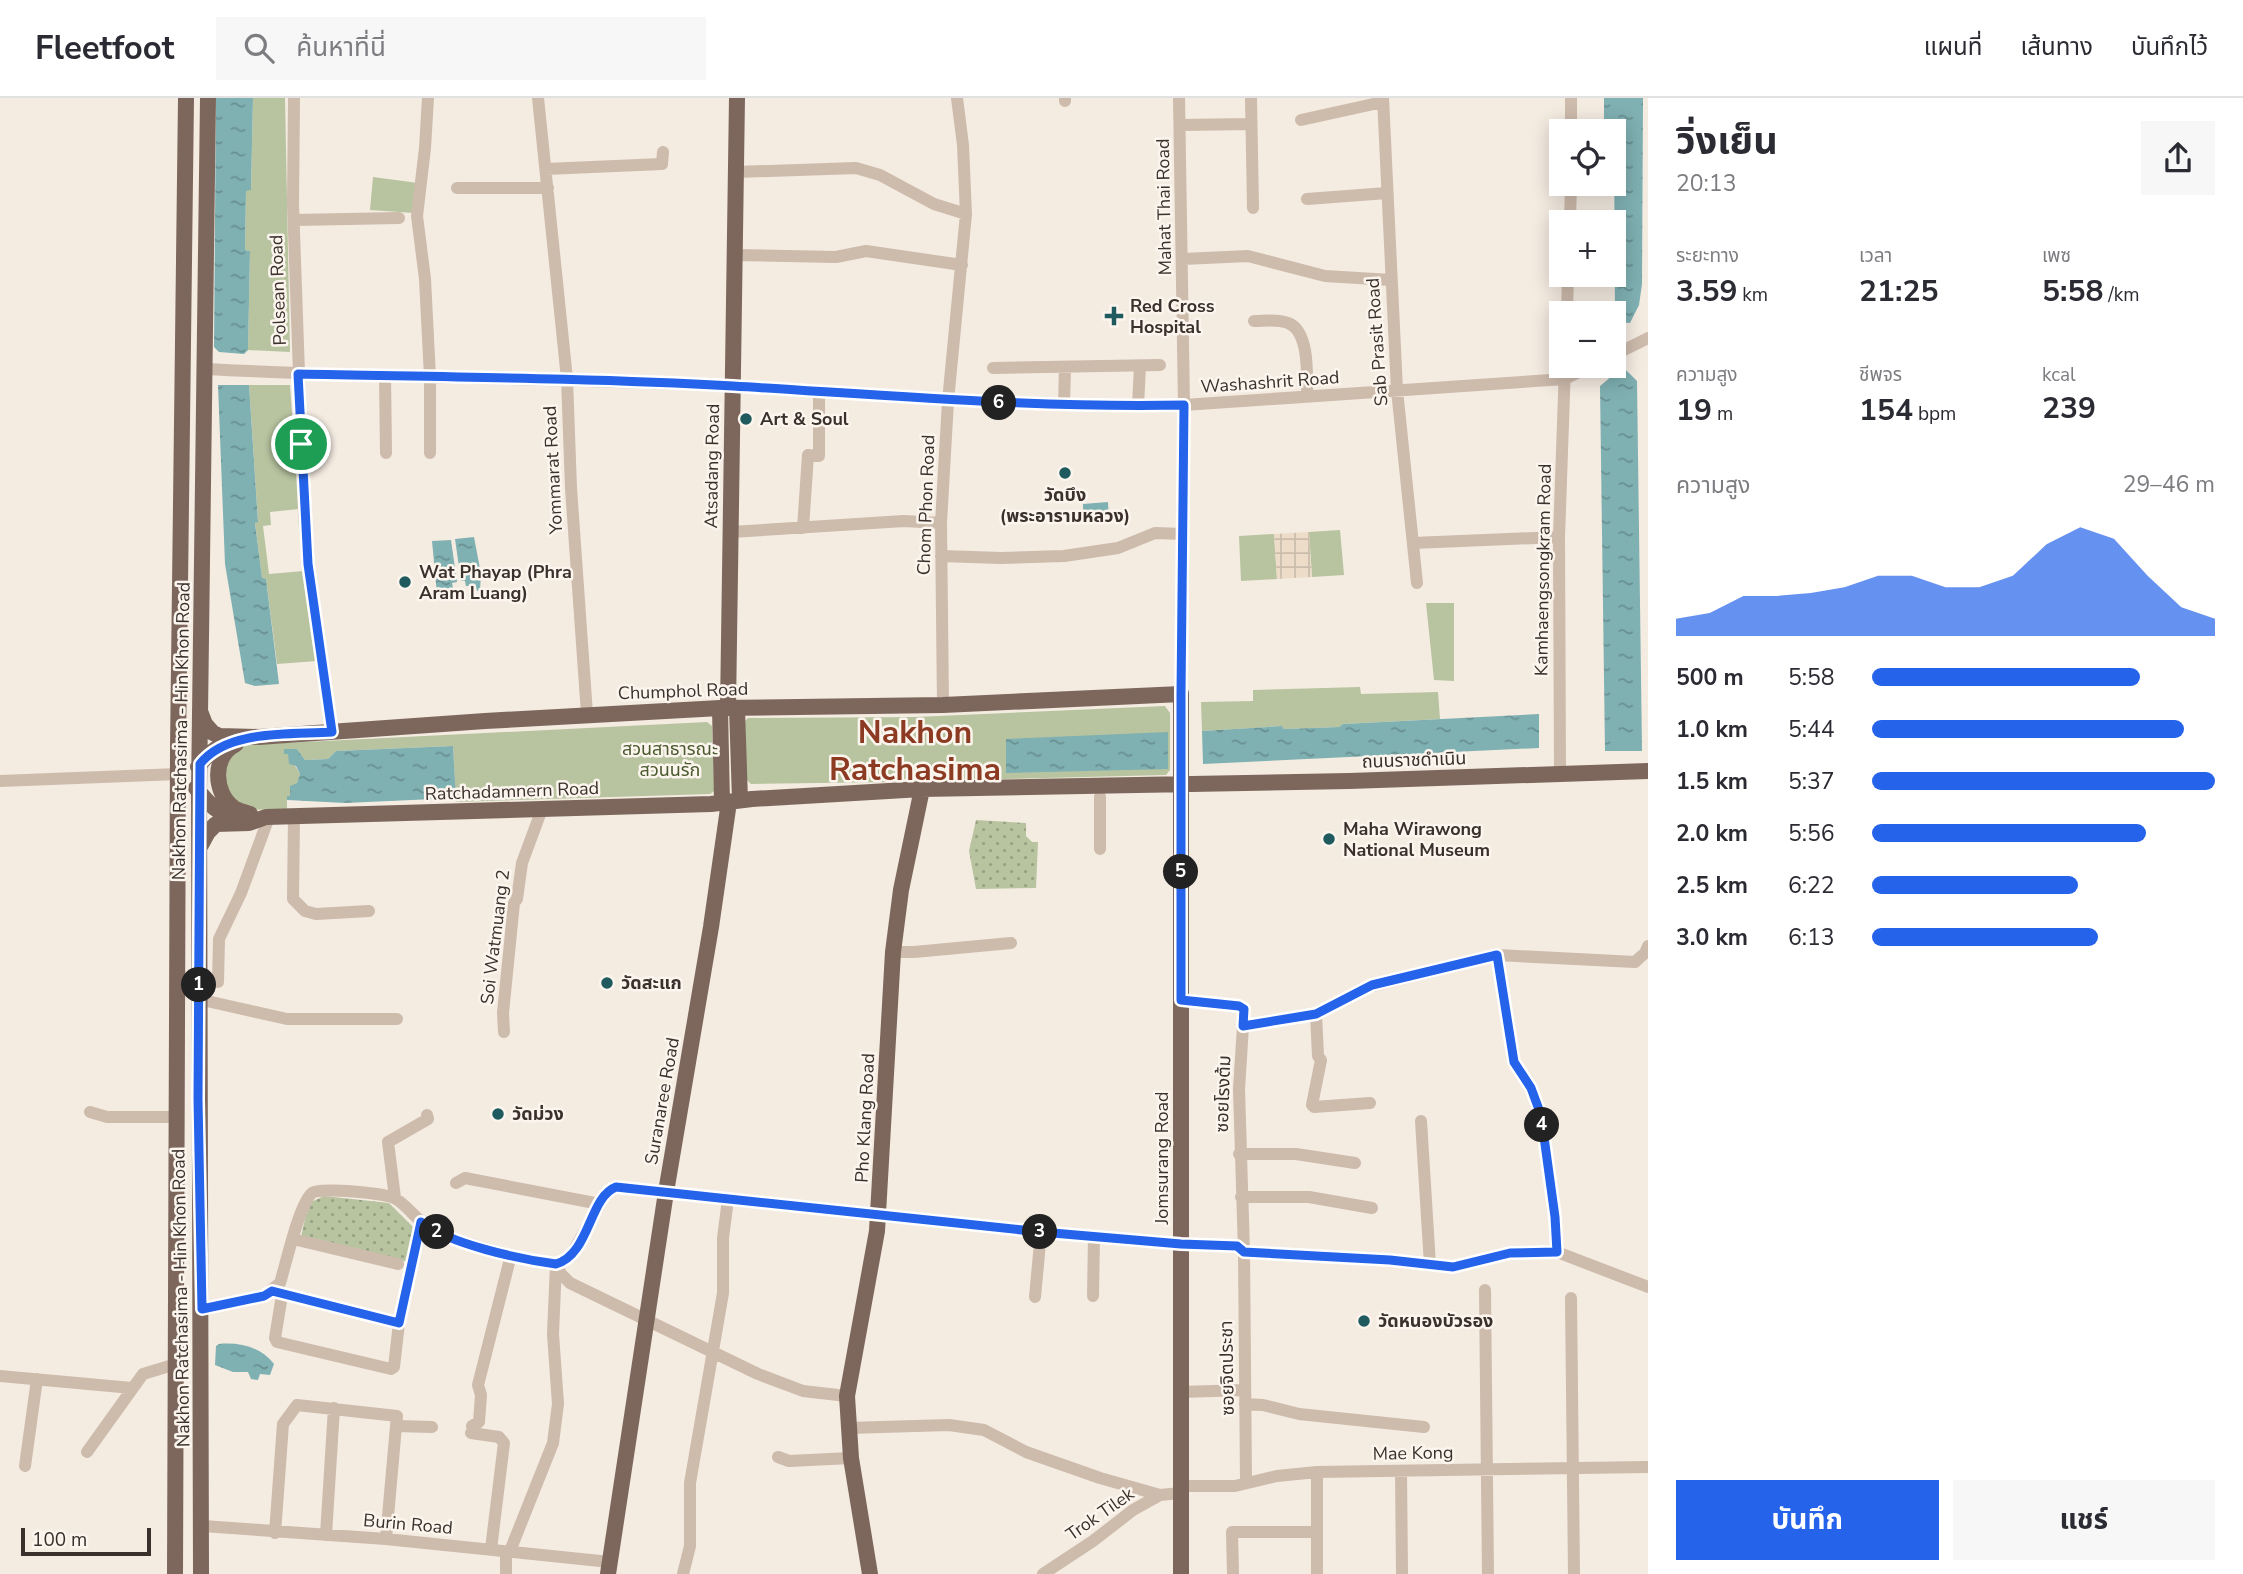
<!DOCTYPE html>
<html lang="th">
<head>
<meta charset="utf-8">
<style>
	body { margin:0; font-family:"Nunito Sans","Noto Sans Thai",sans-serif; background:#f7f7f7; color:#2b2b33; height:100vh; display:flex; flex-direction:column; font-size:26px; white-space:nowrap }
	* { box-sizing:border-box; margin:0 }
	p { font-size:23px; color:#7c7c81 }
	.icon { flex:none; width:38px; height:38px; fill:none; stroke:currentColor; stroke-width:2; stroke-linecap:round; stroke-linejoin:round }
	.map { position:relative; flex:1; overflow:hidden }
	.drawer { display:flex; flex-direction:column; background:#fff; width:595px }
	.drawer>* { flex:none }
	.controls { position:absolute; left:1549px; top:21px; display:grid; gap:14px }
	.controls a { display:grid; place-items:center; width:77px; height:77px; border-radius:0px; background:#fff; box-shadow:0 4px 18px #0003; font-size:35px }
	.scale { position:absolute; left:21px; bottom:18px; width:130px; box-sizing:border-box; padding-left:7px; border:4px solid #3b302b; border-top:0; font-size:19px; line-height:24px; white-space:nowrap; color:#3b302b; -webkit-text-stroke:5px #fbf5ee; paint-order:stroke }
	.pin { position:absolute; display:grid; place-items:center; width:60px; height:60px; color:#fff; margin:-30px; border:4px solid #fff; border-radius:50%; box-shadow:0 2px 7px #0007 }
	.km { position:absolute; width:35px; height:35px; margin:-18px; border-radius:50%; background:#222; color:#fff; font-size:19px; line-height:35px; text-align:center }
	.round { display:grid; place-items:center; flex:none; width:74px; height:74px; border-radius:0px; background:#f7f7f7 }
	.overview { display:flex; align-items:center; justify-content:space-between; height:119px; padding:0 28px }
	h1 { font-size:38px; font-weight:700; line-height:52px }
	.figures { display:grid; grid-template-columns:repeat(3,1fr); gap:10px; height:119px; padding:7px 28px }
	.figures div { display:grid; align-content:center }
	.figures b { font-size:30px; font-weight:700 }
	.figures small { font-size:19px; font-weight:400 }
	.figures p { font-size:19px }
	.chart { height:196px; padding:14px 28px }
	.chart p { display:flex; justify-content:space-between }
	.chart svg { width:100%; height:126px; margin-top:7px; fill:#2563eb; opacity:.7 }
	.button { display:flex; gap:14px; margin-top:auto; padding:14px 28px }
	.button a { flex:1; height:80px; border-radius:0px; background:#2563eb; color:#fff; font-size:28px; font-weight:700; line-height:80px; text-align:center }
	.button a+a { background:#f7f7f7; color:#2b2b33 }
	ul { padding:0 28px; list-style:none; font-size:23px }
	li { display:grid; grid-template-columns:112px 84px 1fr; align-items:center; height:52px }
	li i { height:18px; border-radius:9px; background:#2563eb }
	header { display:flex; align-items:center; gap:42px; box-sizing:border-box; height:98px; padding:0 35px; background:#fff; border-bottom:2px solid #e1e1e2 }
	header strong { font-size:33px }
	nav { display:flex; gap:38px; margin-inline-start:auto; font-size:24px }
	.search { width:490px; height:63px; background:#f7f7f7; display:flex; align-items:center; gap:18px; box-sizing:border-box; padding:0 24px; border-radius:0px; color:#7c7c81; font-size:26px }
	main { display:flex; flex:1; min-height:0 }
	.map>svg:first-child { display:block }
	.green { fill:#b8c4a0 }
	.garden { fill:url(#garden-dots) }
	.plaza { fill:url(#plaza-grid) }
	.water { fill:url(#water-ripples) }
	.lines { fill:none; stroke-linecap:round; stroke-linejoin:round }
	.minor { stroke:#cdbbac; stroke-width:12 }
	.major { stroke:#7d675c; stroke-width:16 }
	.route-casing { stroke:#fff; stroke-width:14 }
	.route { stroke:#2563eb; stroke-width:9 }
	.poi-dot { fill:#1f5a5e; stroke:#fbf5ee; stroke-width:2.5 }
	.labels { text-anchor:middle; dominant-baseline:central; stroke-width:5; stroke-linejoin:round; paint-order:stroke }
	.street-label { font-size:18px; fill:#3b302b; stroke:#fbf5ee }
	.poi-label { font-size:18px; font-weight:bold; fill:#3b302b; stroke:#fbf5ee; text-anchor:start }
	.park-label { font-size:18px; fill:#4a5a2e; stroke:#fbf5ee }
	.town-label { font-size:32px; font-weight:bold; fill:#8c3b22; stroke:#fbf5ee }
</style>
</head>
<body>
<header>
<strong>Fleetfoot</strong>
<div class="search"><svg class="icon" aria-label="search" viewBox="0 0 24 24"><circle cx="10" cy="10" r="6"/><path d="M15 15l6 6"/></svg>ค้นหาที่นี่</div>
<nav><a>แผนที่</a><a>เส้นทาง</a><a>บันทึกไว้</a></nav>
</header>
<main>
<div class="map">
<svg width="1648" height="1476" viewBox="0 0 1648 1476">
	<defs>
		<pattern id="garden-dots" width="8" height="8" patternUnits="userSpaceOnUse" patternTransform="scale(1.75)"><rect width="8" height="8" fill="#b8c4a0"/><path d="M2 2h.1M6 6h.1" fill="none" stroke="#97a083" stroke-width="1.8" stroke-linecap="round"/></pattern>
		<pattern id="plaza-grid" width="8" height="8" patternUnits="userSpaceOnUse" patternTransform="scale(1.75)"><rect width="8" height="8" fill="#ecdcc8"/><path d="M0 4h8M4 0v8" fill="none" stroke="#cbbdac"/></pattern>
		<pattern id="water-ripples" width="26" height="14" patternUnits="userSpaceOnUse" patternTransform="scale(1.75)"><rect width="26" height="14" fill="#7fb0b2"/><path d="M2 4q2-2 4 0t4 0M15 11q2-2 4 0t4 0" fill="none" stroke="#699091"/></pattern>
	</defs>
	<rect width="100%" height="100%" fill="#f4ebe1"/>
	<!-- green -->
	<path class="green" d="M253 0H285L290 254 248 252 250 153 245 152 246 92H251Z
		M373 79 418 85 414 115 370 112Z
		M249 287H290L299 411 270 414 271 427 263 428 269 476 304 473 317 563 277 566 266 481H262L255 424 258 423Z
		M1340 432 1344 477 1312 479 1309 434Z
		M1274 436 1277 481 1241 483 1239 438Z
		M1426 505H1454V583L1434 582Z
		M1360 589 1361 596 1438 594 1440 621 1343 626 1339 629 1284 631 1282 628 1202 633 1201 604 1253 603V592Z
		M1165 608 1170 615V672L1166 677 1004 681H896L894 684 751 686 746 681 745 623 748 620 915 619Z
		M707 624 712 628 714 693 710 696 456 704 453 648 336 653 328 661 305 662 297 651 288 656 300 676 299 681 290 698H287V711L246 712 237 708 221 679 233 652 244 647Z"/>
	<!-- garden -->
	<path class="garden" d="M976 722 1026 725V738L1032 744H1038L1036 790 976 791 969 753Z
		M324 1098 389 1105 415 1131 408 1164 301 1139 308 1107 311 1104Z"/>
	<!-- plaza -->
	<path class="plaza" d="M1309 434 1312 479 1277 481 1274 436Z"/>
	<!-- water -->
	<path class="water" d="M216 0H253L251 92 246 93 245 152 250 153 248 252 244 256 219 254 214 249Z
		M1604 0H1643L1642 186 1639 207 1630 225 1615 224 1614 33H1604Z
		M1626 272 1637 283 1642 653H1605L1600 288 1612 278Z
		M218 287H249L258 424 255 425 262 480 266 481 279 586 255 588 245 585 225 466Z
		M1108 404 1109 423 1083 425V406Z
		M474 439 481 476 480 492 477 493 476 488H466L465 483H461L455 441Z
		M451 442 457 484 452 485 453 490 443 491V496H437L432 443Z
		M1539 616V650L1203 666 1202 633 1282 628 1284 631 1339 629 1343 626Z
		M1168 634V671L1006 675V641Z
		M453 648 456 700 345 705 287 702V698H290V688L297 685 300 676 296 668 289 666 288 656H284V651H297L305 662 328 661 336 653Z
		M219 1246C240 1244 261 1249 274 1266L270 1277 260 1276 258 1282 251 1281 248 1274H233L215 1267 216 1248Z"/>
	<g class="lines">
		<!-- minor -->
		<path class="minor" d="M294 0 293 106 304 417 308 466 332 634
			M428 0 425 50 417 118 425 181 430 279V355
			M538 0 567 281 571 390 587 616
			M1065 0V3
			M1179 0 1184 307 1181 596
			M1383 0 1397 292 1417 485
			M1251 1 1253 110
			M1301 22 1383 4
			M1180 27 1251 26
			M1571 33V0
			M546 71 662 66 663 54
			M736 74 856 70 880 77 934 106 966 116
			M457 90H548
			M1307 101 1387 95
			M294 122 399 120
			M1570 124 1571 86
			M735 157 836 159 866 153 962 167
			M1183 161 1248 158 1325 178 1391 182
			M1567 215 1568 177
			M1254 223C1264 223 1278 221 1288 225 1310 233 1307 279 1307 299
			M1614 257 1648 240
			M993 270 1160 267
			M205 271C380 280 554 280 729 288 881 295 1032 310 1184 307L1565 281 1591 268
			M385 278 386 355
			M1064 307 1065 269
			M1138 308 1140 268
			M803 430 808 357 819 358V294
			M731 434 904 423 941 425
			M1413 445 1559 439
			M941 458 1001 460 1064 458 1118 450 1155 435 1183 436
			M943 607 941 425 948 303 966 116 963 47 957 0
			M1560 676 1559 439 1565 268
			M0 683 178 676
			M1100 699V751
			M294 719 293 801 305 813 316 816 369 813
			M893 854H914L1011 845
			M1497 857 1514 964 1531 990 1541 1017 1555 1119 1557 1154
			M218 884 219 841 241 795 269 719
			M198 901 287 921H397
			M1181 902 1239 908 1244 911 1243 928
			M1316 916 1318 958 1321 962 1312 1007 1314 1009 1370 1005
			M504 934 503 915 514 805 517 801 522 765 542 711
			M90 1014 107 1019H175
			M1421 1023 1430 1167
			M1239 1056H1296L1355 1065
			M456 1085 465 1080 600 1106
			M1241 1099H1309L1372 1110
			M395 1100 388 1044 428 1021 427 1017
			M293 1141 398 1166
			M556 1166 561 1176 570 1185 758 1276 803 1293 847 1298
			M1485 1192 1488 1476
			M277 1195 399 1225
			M282 1197 275 1240 277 1244 391 1271 394 1269 399 1225 421 1123
			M1093 1198 1094 1139
			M1035 1199 1041 1134
			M1571 1200 1574 1476
			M202 1211 264 1198 280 1185C286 1166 299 1106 312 1095 319 1089 387 1095 396 1101 409 1109 418 1124 432 1132 450 1141 537 1167 556 1166 563 1165 568 1159 573 1154L606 1095 616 1089 1041 1134 1181 1146 1237 1148 1244 1154 1390 1162 1453 1169 1510 1155 1557 1154 1648 1189
			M0 1278 132 1290
			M1181 1294 1245 1292
			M1245 1306 1263 1307 1299 1316 1424 1329
			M472 1328 479 1324 481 1297 478 1287 511 1157
			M848 1330 949 1327 984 1332 1026 1354 1100 1380 1160 1397
			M471 1335 499 1339 504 1345 491 1451
			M87 1354 143 1276 176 1266
			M778 1359 789 1363 851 1360
			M25 1368 37 1281
			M1401 1373 1402 1476
			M1317 1374V1476
			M1246 1384 1244 1154 1239 991 1243 928 1316 916 1365 890 1497 857 1635 864 1645 855 1648 848
			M1181 1388H1235L1277 1378 1317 1374 1648 1369
			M203 1428 386 1441 610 1464
			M275 1435 283 1326 297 1307 397 1318 396 1328 432 1329
			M326 1437 334 1310
			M386 1441 396 1328
			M510 1453 553 1345 558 1306 553 1236 556 1166
			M506 1476V1453
			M683 1476 690 1448V1385L723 1195V1140L728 1101
			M1043 1476 1093 1443 1133 1412 1160 1397 1181 1395
			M1233 1476 1232 1434H1316"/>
		<!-- major -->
		<path class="major" d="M720 610 722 705
			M728 610 737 0
			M737 610 740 702
			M200 613 205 626 213 635 220 638 259 639 485 623 720 610 943 607 1181 596V1476
			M236 646C212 658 213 695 234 710 239 713 245 714 250 716
			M198 669C208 654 221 645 239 641
			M196 690C208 705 219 718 239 720
			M201 747 208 734 216 726 249 725 266 719 711 706 752 701 922 691 1349 683 1648 673
			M175 1476 178 650 186 0
			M201 1476 199 694 208 0
			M608 1476 666 1094 711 829 729 704
			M870 1476 851 1360 847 1298 877 1133 893 854 901 792 922 691"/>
	</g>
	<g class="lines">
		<defs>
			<path id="route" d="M298 276C443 279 588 280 733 288 884 297 1033 310 1184 307L1181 596V902L1239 908 1244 911 1243 928 1316 916 1372 887 1497 857 1514 964 1531 990 1541 1017 1555 1119 1557 1154 1510 1155 1453 1169 1390 1162 1244 1154 1237 1148 1181 1146 1041 1134 616 1089C589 1099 590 1156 556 1166 518 1161 450 1146 421 1124L399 1225 272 1193 264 1198 202 1211 198 1001 200 666C227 631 291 637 332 634L308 466Z"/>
		</defs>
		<!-- route casing -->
		<use href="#route" class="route-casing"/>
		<!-- route -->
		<use href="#route" class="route"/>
	</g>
	<!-- markers -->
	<g class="poi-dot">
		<path d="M1110.5 207.5h7v7h7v7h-7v7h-7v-7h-7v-7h7z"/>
		<circle cx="746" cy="321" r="7"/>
		<circle cx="1065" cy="375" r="7"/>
		<circle cx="405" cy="484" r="7"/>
		<circle cx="1329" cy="741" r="7"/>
		<circle cx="607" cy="885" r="7"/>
		<circle cx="498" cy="1016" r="7"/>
		<circle cx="1364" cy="1223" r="7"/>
	</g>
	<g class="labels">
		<!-- street labels -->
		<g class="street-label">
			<text transform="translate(1164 109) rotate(-91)">Mahat Thai Road</text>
			<text transform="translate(278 192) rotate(-92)">Polsean Road</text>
			<text transform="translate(1377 244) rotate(-94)">Sab Prasit Road</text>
			<text transform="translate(1270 284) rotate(-4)">Washashrit Road</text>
			<text transform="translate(712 368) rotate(-89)">Atsadang Road</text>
			<text transform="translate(553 372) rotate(-93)">Yommarat Road</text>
			<text transform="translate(926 407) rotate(-88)">Chom Phon Road</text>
			<text transform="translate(1543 472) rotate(-89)">Kamhaengsongkram Road</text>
			<text transform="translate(683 593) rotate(-2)">Chumphol Road</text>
			<text transform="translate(181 633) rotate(-89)">Nakhon Ratchasima - Hin Khon Road</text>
			<text transform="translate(1414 662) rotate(-2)">ถนนราชดำเนิน</text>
			<text transform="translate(512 693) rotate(-2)">Ratchadamnern Road</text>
			<text transform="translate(495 839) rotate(-83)">Soi Watmuang 2</text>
			<text transform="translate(1223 996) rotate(-88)">ซอยโรงต้ม</text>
			<text transform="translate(662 1003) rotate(-80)">Suranaree Road</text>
			<text transform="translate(865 1020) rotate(-87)">Pho Klang Road</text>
			<text transform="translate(1162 1060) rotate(-90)">Jomsurang Road</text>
			<text transform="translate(181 1200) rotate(-91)">Nakhon Ratchasima - Hin Khon Road</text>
			<text transform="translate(1227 1270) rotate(-91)">ซอยจิตประชา</text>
			<text transform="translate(1413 1355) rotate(-1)">Mae Kong</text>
			<text transform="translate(1100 1416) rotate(-35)">Trok Tilek</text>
			<text transform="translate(408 1426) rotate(5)">Burin Road</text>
		</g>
		<!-- poi labels -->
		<g class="poi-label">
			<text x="1130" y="208">Red Cross<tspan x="1130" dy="21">Hospital</tspan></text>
			<text x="760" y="321">Art &amp; Soul</text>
			<text x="1065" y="397" text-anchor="middle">วัดบึง<tspan x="1065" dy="21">(พระอารามหลวง)</tspan></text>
			<text x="419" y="474">Wat Phayap (Phra<tspan x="419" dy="21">Aram Luang)</tspan></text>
			<text x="1343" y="731">Maha Wirawong<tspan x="1343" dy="21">National Museum</tspan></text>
			<text x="621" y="885">วัดสะแก</text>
			<text x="512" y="1016">วัดม่วง</text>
			<text x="1378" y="1223">วัดหนองบัวรอง</text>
		</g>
		<!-- park labels -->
		<g class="park-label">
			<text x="670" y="651">สวนสาธารณะ<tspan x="670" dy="21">สวนนรัก</tspan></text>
		</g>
		<!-- town labels -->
		<g class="town-label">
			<text x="915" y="634">Nakhon<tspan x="915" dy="37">Ratchasima</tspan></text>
		</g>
	</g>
</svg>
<div class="controls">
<a><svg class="icon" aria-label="locate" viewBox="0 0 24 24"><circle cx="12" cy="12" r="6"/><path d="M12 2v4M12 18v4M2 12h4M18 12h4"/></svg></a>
<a>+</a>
<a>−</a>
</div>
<div class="scale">100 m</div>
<div class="pin" style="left:301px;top:346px;background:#1e9e55"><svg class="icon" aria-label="arrive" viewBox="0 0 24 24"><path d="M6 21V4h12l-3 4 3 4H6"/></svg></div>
<b class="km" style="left:199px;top:887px">1</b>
<b class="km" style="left:437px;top:1134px">2</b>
<b class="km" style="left:1040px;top:1134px">3</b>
<b class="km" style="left:1542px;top:1027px">4</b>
<b class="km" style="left:1181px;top:774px">5</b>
<b class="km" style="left:999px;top:305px">6</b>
</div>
<section class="drawer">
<div class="overview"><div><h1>วิ่งเย็น</h1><p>20:13</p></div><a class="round"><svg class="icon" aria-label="share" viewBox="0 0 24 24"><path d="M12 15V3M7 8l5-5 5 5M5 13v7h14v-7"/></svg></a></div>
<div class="figures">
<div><p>ระยะทาง</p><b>3.59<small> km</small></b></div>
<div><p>เวลา</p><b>21:25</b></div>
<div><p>เพซ</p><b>5:58<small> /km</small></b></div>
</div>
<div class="figures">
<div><p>ความสูง</p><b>19<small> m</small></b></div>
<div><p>ชีพจร</p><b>154<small> bpm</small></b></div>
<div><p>kcal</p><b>239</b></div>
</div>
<div class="chart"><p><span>ความสูง</span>29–46 m</p>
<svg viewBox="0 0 160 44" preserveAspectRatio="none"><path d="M0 44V38L10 36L20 30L30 30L40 29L50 27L60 23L70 23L80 27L90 27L100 23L110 12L120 6L130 10L140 23L150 34L160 38V44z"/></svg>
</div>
<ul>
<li><b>500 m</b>5:58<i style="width:78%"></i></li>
<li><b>1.0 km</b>5:44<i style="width:91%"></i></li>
<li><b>1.5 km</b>5:37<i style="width:100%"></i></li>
<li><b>2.0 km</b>5:56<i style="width:80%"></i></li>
<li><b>2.5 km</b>6:22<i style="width:60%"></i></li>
<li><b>3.0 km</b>6:13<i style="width:66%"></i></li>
</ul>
<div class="button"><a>บันทึก</a><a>แชร์</a></div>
</section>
</main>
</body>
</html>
